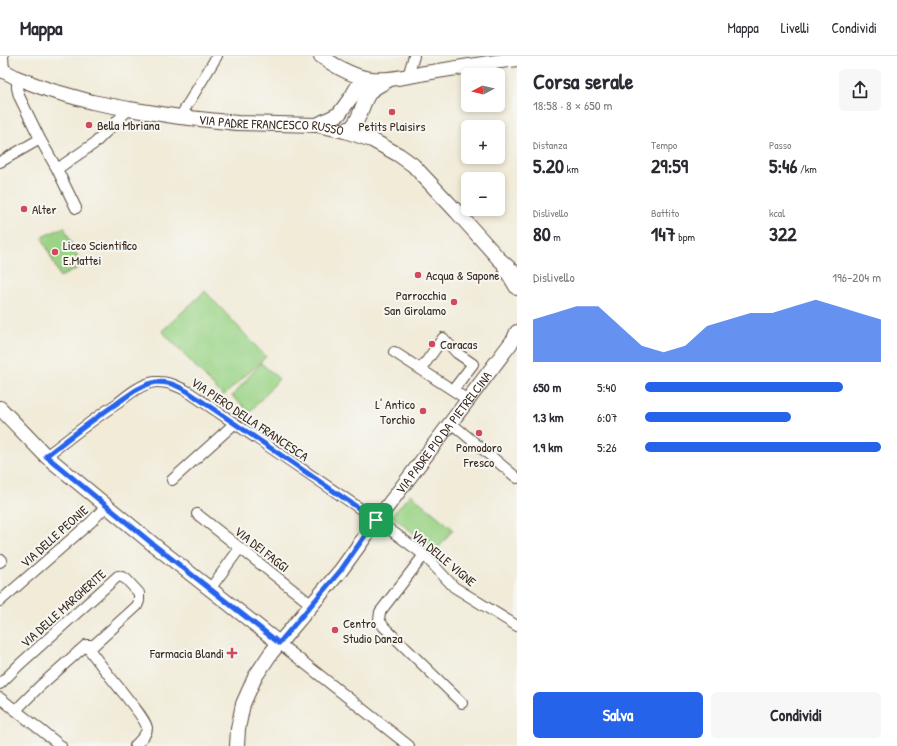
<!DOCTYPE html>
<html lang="it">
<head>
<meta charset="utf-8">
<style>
	body { margin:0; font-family:"Patrick Hand",sans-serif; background:#f7f7f7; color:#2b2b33; height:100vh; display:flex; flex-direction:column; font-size:15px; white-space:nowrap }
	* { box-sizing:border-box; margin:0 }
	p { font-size:13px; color:#7c7c81 }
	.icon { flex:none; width:22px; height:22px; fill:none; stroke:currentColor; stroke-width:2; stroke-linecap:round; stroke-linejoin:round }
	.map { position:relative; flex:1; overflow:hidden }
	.details { display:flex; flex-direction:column; background:#fff; width:380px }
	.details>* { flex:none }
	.needle { width:26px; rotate:263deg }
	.buttons { position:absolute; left:461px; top:12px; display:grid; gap:8px }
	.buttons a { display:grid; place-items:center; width:44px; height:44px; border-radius:6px; background:#fff; box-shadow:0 2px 6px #0003; font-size:20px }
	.pin { position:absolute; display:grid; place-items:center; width:34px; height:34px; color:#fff; margin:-17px; border-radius:8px; box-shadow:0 2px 6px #0006 }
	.round { display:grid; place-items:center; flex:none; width:42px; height:42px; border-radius:6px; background:#f7f7f7 }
	.summary { display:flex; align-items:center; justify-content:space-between; height:68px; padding:0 16px }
	h1 { font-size:22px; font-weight:700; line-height:30px }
	.figures { display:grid; grid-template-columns:repeat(3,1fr); gap:6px; height:68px; padding:4px 16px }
	.figures div { display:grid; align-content:center }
	.figures b { font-size:20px; font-weight:700 }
	.figures small { font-size:11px; font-weight:400 }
	.figures p { font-size:11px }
	.chart { height:112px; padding:8px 16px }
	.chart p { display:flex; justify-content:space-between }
	.chart svg { width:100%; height:72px; margin-top:4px; fill:#2563eb; opacity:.7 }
	.primary-button { display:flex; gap:8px; margin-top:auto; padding:8px 16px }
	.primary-button a { flex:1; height:46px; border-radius:6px; background:#2563eb; color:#fff; font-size:16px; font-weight:700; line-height:46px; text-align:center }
	.primary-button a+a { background:#f7f7f7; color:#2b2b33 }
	ul { padding:0 16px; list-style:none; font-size:13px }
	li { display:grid; grid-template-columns:64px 48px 1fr; align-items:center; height:30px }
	li i { height:10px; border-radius:5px; background:#2563eb }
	header { display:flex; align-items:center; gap:24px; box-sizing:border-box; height:56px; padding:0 20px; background:#fff; border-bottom:1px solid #e1e1e2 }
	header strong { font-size:19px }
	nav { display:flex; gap:22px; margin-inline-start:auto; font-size:14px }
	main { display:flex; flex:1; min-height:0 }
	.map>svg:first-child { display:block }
	.green { fill:#9bd487; stroke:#6b7f52 }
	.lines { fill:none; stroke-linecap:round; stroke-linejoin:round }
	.street-casing { stroke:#56473a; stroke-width:12 }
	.secondary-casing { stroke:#56473a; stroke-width:16 }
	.street { stroke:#fff; stroke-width:10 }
	.secondary { stroke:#fff; stroke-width:14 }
	.route-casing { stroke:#fff; stroke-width:8 }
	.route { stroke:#2563eb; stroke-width:5 }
	.poi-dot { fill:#d1495b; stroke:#f6f6f2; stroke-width:1.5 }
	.labels { text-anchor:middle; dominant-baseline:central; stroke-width:4; stroke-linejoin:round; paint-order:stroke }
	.poi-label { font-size:13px; fill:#3b2a1e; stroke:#f6f6f2; text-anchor:start }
	.street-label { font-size:13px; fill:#3b2a1e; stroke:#f6f6f2 }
</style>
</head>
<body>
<header>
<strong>Mappa</strong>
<nav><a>Mappa</a><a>Livelli</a><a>Condividi</a></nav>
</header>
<main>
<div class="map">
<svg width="517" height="690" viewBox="0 0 517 690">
	<rect width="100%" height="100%" fill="#f6f6f2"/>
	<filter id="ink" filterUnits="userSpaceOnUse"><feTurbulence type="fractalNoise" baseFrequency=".025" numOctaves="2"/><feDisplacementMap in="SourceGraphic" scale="8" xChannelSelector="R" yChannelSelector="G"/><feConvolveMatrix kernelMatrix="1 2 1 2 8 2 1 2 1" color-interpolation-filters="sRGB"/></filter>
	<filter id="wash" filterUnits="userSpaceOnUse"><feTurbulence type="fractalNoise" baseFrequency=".012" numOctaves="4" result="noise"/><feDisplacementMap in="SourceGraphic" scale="16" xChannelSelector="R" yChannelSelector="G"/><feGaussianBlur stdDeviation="0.9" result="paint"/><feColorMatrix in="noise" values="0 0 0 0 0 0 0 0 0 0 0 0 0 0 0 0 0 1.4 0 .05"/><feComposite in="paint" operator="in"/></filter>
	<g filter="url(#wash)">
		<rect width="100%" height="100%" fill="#f1ebd8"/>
		<!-- green -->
		<path class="green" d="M64 171 82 210 60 221 42 181Z
			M205 235 266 301 223 340 162 275Z
			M261 307 279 323 250 356 232 340Z
			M410 438 453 473 436 495 392 460Z"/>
	</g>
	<g filter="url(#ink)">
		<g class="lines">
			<defs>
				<path id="street" d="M3 0 4 16
					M408 20 414 0
					M17 22V32L19 40 40 83 57 113
					M180 61 217 0
					M0 106 40 83
					M76 152 57 113 95 87 129 53
					M394 296 468 344
					M421 313 443 282 457 297 473 308 453 334
					M451 367 517 422
					M46 400C70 382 93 363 118 347 129 338 141 328 155 326 168 325 177 330 187 335L377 464 424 499 454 531 517 570
					M172 424 234 368
					M197 458 312 549
					M424 499 380 556 379 564 384 571 462 647
					M0 506 2 504
					M210 533 240 492
					M0 545 91 466 106 450
					M279 587 409 690
					M86 589C98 606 111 622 124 638 130 646 146 664 147 672 147 679 139 685 135 690
					M0 628 20 608 118 520 122 521 126 523 139 537V545L137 550 94 589H86L40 630 16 654
					M0 642 61 690"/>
				<g id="secondary">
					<path d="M321 0C335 10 354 21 371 23 389 25 408 20 426 17 456 12 486 7 517 3"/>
					<path id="s1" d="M0 13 17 22 49 34 92 46 129 53 180 61 237 67 317 69 345 75 372 84 399 99 413 109 457 156 499 203 517 219"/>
					<path d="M317 69 339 58 352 40 356 33 365 22"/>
					<path d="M345 75C348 73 351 72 353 70 362 60 362 44 371 35 376 30 384 27 390 23"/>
					<path d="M505 212 517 232"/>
					<path d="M0 352 46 400 154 489 279 587"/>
					<path id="s2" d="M237 690 238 673 243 648 255 621 271 597 341 514 377 464 514 283 517 276"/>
				</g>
			</defs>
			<!-- street casing -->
			<use href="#street" class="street-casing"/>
			<!-- secondary casing -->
			<use href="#secondary" class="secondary-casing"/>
			<!-- street -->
			<use href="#street" class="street"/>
			<!-- secondary -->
			<use href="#secondary" class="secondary"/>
		</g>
	</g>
	<g class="lines" filter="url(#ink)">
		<defs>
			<path id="route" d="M156 326C170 326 175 329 187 335L376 464 341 514 279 587 154 489 46 400C69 382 92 364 116 348 129 339 140 329 156 326Z"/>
		</defs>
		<!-- route casing -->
		<use href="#route" class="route-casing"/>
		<!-- route -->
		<use href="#route" class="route"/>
	</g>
	<!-- markers -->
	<g class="poi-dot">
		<circle cx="392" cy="56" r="4"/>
		<circle cx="89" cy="69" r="4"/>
		<circle cx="24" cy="153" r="4"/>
		<circle cx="55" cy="196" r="4"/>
		<circle cx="418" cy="219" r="4"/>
		<circle cx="454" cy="246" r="4"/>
		<circle cx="432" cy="288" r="4"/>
		<circle cx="423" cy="355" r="4"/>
		<circle cx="479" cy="377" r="4"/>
		<circle cx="335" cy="574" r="4"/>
		<path d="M230 591h4v4h4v4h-4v4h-4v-4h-4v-4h4z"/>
	</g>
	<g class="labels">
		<!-- poi labels -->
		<g class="poi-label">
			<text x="97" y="69">Bella Mbriana</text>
			<text x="392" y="70" text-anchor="middle">Petits Plaisirs</text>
			<text x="32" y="153">Alter</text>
			<text x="63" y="189">Liceo Scientifico<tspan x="63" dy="15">E.Mattei</tspan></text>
			<text x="426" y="219">Acqua &amp; Sapone</text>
			<text x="446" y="239" text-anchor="end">Parrocchia<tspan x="446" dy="15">San Girolamo</tspan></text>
			<text x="440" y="288">Caracas</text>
			<text x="415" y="348" text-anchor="end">L' Antico<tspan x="415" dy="15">Torchio</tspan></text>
			<text x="479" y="391" text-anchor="middle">Pomodoro<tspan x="479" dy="15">Fresco</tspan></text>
			<text x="343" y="567">Centro<tspan x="343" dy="15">Studio Danza</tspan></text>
			<text x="224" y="597" text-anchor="end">Farmacia Blandi</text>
		</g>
		<!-- street labels -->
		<g class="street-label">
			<text stroke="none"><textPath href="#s1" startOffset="279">VIA PADRE FRANCESCO RUSSO</textPath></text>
			<text transform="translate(250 363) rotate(34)">VIA PIERO DELLA FRANCESCA</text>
			<text stroke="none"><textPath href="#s2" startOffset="381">VIA PADRE PIO DA PIETRELCINA</textPath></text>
			<text transform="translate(54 480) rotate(-42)">VIA DELLE PEONIE</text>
			<text transform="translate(262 493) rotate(38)">VIA DEI FAGGI</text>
			<text transform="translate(444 502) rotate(40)">VIA DELLE VIGNE</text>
			<text transform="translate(63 552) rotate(-42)">VIA DELLE MARGHERITE</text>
		</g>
	</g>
</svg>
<div class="buttons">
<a><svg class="needle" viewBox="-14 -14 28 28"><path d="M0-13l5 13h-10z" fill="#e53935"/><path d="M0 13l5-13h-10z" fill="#7c7c81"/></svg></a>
<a>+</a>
<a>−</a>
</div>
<div class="pin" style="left:376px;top:464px;background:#1e9e55"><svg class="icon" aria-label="arrive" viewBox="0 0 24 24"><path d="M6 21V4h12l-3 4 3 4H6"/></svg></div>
</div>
<section class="details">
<div class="summary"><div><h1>Corsa serale</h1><p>18:58 · 8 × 650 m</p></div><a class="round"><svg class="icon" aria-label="share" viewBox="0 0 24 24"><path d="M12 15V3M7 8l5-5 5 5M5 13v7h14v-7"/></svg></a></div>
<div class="figures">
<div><p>Distanza</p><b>5.20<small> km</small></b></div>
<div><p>Tempo</p><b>29:59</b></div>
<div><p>Passo</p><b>5:46<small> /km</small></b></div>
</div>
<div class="figures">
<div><p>Dislivello</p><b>80<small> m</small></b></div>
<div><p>Battito</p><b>147<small> bpm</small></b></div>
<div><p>kcal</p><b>322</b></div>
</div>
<div class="chart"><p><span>Dislivello</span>196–204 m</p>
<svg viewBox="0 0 160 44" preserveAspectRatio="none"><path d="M0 44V18L10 14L20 10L30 10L40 22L50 34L60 38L70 34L80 22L90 18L100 14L110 14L120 10L130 6L140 10L150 14L160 18V44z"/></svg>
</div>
<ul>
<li><b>650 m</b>5:40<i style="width:84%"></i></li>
<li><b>1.3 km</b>6:07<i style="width:62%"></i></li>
<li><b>1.9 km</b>5:26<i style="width:100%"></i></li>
</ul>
<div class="primary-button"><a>Salva</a><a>Condividi</a></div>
</section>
</main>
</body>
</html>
